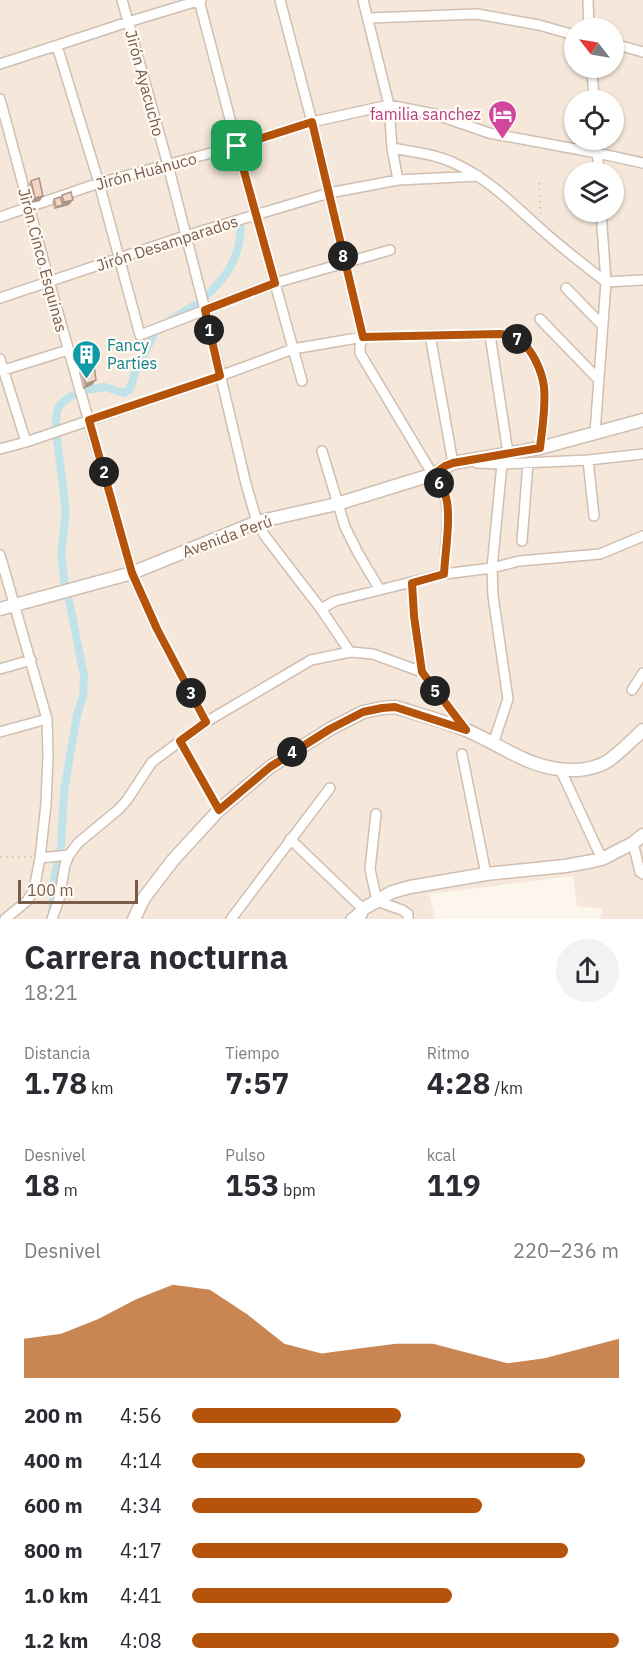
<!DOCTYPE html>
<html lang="es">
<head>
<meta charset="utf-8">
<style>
	body { margin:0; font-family:"IBM Plex Sans",sans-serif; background:#f2f2f3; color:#2b2b33; height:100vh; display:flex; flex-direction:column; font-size:22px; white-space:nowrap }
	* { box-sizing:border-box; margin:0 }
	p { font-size:20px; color:#7c7c81 }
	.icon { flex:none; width:33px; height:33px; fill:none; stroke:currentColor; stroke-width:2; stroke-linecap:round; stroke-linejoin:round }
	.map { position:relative; height:919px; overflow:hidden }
	.sheet { display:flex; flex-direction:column; background:#fff; flex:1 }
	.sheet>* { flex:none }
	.needle { width:39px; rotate:301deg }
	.buttons { position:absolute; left:564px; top:18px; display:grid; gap:12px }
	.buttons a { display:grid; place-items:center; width:60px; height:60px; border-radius:50%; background:#fff; box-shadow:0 2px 4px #0004; font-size:30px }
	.scale { position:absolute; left:18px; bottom:15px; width:120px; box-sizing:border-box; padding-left:6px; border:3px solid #7a5c4d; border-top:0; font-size:16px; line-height:21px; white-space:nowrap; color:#7a5c4d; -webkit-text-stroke:4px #fffaf3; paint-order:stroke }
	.pin { position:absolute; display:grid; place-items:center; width:51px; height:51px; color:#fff; margin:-26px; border-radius:12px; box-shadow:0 3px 9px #0006 }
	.km { position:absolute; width:30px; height:30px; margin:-15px; border-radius:50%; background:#222; color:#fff; font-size:16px; line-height:30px; text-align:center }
	.round { display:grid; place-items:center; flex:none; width:63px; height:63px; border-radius:32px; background:#f2f2f3 }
	.summary { display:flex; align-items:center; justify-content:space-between; height:102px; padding:0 24px }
	h1 { font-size:33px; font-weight:700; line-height:45px }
	.metrics { display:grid; grid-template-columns:repeat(3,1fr); gap:9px; height:102px; padding:6px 24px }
	.metrics div { display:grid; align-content:center }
	.metrics b { font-size:30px; font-weight:700 }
	.metrics small { font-size:16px; font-weight:400 }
	.metrics p { font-size:16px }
	.chart { height:168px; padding:12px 24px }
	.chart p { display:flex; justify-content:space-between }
	.chart svg { width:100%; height:108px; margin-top:6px; fill:#b45309; opacity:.7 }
	ul { padding:0 24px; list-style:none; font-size:20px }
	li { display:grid; grid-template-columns:96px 72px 1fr; align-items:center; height:45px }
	li i { height:15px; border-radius:8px; background:#b45309 }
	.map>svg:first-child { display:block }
	.residential { fill:#f5e8da; fill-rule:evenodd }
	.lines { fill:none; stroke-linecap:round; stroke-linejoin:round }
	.canal { stroke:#bfe3e8; stroke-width:8 }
	.minor-casing { stroke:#d1beb0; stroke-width:12 }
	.tertiary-casing { stroke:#d1beb0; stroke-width:15 }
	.path { stroke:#d9b8a5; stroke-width:1.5; stroke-dasharray:1.5 4.5; stroke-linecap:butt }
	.minor { stroke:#fff; stroke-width:9 }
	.tertiary { stroke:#fff; stroke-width:12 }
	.wall { fill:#d1b7a8 }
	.shaded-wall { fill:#aa9588 }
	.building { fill:#f3d5c3; stroke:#aa9588; stroke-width:1.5 }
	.route-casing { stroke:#fff; stroke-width:12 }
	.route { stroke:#b45309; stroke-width:8 }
	.labels { text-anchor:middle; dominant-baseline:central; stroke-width:4.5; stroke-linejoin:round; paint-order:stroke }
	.street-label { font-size:16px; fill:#7a5c4d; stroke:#fffaf3 }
	.hotel-label { font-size:16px; fill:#b23c85; stroke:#fffaf3; text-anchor:end }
	.culture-label { font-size:16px; fill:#0d838f; stroke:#fffaf3; text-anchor:start }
</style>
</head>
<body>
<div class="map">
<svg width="643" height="919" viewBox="0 0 643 919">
	<rect width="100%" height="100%" fill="#fdf6ec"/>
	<!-- residential -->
	<path class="residential" d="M0 0H643V919H600L602 909 577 906 573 876 429 894 435 919H0ZM574 28H614V68H574ZM574 100H614V140H574ZM574 172H614V212H574Z"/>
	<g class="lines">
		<!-- canal -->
		<path class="canal" d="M202 299C225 281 240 257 241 227
			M169 321 195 305
			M85 390 105 387 124 393 128 391 132 384 134 375 153 336
			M56 425C56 408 58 404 73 395
			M57 439 66 512 61 554 65 586
			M52 913 54 881 61 846 64 791 77 715 83 696 84 676 69 600"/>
		<defs>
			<path id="minor" d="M122 0 168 165 205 310 246 484 257 522 265 536 321 609 350 652
				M199 0 237 146 302 381
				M280 0 312 122 363 337 360 346V353L445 495 448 514 444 574
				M363 0 389 105 392 148 398 180
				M588 0 589 28
				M369 18 477 14 539 25 574 35
				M614 44 643 52
				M57 46 99 183 140 335 275 283 390 250
				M0 64 128 22 201 0
				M592 68 594 100
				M0 99 49 281 132 573 157 629 206 722
				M596 140 599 172
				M392 148C413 152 435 154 454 163 489 179 514 205 542 230 562 248 584 265 606 282L643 280
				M0 217 99 183 237 146 312 122 389 105 434 114 489 133 597 153 643 163
				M566 288 603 326
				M0 298 185 236 329 193 398 180 479 176
				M540 319 598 379
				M430 335 453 463
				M490 335 508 453
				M0 359 26 442
				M4 370 68 350
				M595 433 606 282 601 212
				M0 449 26 442 220 376 293 349 363 337 500 334C506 335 512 335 518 339 532 348 542 371 544 387 546 407 542 429 540 448
				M322 451 345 527 358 553 380 590
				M588 460 594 516
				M477 463 502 464 588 460 643 454
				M522 541 528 463
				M0 555 47 719 48 755 46 804 40 858 34 890 27 901 5 919
				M412 583 414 617 422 672 466 730
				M321 609 335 601 444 574 492 568 519 561 600 554 643 536
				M0 669 31 660
				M632 690 643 673
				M0 732 47 719
				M493 744 508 699 493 596 492 568 502 464
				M462 754 486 874
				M561 771 602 859
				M376 814 370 869 377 901 402 910 408 914V919
				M290 839 363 909 351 919
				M633 843 640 872 643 874
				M40 858 69 855 78 843 119 809 127 800 152 762 206 722 311 660 350 652 373 654 422 672
				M52 919 59 899 65 865 69 855
				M231 919 330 788"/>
			<path id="tertiary" d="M0 609 132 573 257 522 337 504 434 474 453 463 540 448 643 420
				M134 919 144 898 173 860 219 810 270 767 330 729 363 712 382 708 395 707 405 710C425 716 446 722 466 730 506 747 532 772 578 770 588 769 599 767 608 761 621 752 632 740 643 730
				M358 919 363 909 392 892 410 887 486 874 565 866 593 861 602 859 633 843 643 835"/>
		</defs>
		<!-- minor casing -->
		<use href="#minor" class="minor-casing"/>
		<!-- tertiary casing -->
		<use href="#tertiary" class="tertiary-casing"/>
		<!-- path -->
		<path class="path" d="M539 183 541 217
			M185 750 213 800
			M0 857H32"/>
		<!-- minor -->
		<use href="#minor" class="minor"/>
		<!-- tertiary -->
		<use href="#tertiary" class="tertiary"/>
	</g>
	<!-- wall -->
	<path class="wall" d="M31 181 40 201 31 203 27 185Z
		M62 195 69 205 54 209 52 202 54 199 60 197Z
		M82 368 96 380 92 385 83 389 79 373Z"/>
	<!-- shaded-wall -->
	<path class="shaded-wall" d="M43 196 40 201 31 203 35 198Z
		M73 200 69 205 54 209 56 207 63 205 64 202Z
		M96 380 92 385 83 389 86 384Z"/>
	<!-- building -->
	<path class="building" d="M39 178 43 196 35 198 31 181Z
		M71 192 73 200 64 202 62 195Z
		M60 197 63 205 56 207 54 199Z
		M94 365 96 380 86 384 82 368Z"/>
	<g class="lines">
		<defs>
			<path id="route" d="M312 122 363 337 500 334C506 335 512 335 518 339 532 348 542 371 544 387 546 407 542 429 540 448L453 463 445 466 434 474C437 480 442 487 445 494 452 513 445 553 444 574L412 583 414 616 422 672 466 730 395 707 382 708 363 712 330 729 270 767 219 810 180 741 206 722 157 629 132 573 89 420 220 376 205 310 275 283 237 146Z"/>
		</defs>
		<!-- route casing -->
		<use href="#route" class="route-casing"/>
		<!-- route -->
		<use href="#route" class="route"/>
	</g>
	<!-- icons -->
	<defs>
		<symbol id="hotel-pin" viewBox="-11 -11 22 30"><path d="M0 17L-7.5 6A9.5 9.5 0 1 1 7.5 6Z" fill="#d1479c" stroke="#fffaf3"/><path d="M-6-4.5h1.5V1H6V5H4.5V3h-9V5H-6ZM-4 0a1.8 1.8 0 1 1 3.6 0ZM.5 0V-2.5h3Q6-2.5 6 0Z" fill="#fff"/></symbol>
		<symbol id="building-pin" viewBox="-11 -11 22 30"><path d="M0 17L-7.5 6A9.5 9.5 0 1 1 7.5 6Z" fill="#0f9aa8" stroke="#fffaf3"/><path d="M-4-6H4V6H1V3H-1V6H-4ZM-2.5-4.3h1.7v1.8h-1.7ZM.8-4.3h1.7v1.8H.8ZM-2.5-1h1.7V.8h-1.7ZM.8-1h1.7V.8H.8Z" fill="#fff"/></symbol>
	</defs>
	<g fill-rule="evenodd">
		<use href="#hotel-pin" x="486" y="98" width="33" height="45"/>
		<use href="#building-pin" x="70" y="338" width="33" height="45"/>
	</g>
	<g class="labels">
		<!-- street labels -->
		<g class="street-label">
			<text transform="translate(145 83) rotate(75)">Jirón Ayacucho</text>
			<text transform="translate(146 171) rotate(-15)">Jirón Huánuco</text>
			<text transform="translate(167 243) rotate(-18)">Jirón Desamparados</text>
			<text transform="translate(43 260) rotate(75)">Jirón Cinco Esquinas</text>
			<text transform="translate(227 536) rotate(-20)">Avenida Perú</text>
		</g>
		<!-- hotel labels -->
		<g class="hotel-label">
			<text x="481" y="114">familia sanchez</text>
		</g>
		<!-- culture labels -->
		<g class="culture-label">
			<text x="107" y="345">Fancy<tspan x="107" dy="18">Parties</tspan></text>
		</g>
	</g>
</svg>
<div class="buttons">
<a><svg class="needle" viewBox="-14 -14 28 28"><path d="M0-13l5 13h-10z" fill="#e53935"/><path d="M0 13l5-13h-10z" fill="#7c7c81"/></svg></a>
<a><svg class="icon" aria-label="locate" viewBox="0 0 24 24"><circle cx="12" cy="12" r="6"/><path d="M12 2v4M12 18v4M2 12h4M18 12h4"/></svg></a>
<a><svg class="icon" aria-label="layers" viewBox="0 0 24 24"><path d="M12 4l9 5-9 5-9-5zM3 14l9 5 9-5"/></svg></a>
</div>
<div class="scale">100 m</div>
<div class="pin" style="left:237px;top:146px;background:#1e9e55"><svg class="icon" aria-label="arrive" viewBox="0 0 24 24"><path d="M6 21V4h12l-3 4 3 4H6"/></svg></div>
<b class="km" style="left:209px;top:330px">1</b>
<b class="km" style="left:104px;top:472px">2</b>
<b class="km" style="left:191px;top:693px">3</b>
<b class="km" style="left:292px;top:752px">4</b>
<b class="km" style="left:435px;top:691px">5</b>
<b class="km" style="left:439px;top:483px">6</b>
<b class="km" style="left:517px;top:339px">7</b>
<b class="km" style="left:343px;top:256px">8</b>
</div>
<section class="sheet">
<div class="summary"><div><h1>Carrera nocturna</h1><p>18:21</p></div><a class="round"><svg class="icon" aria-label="share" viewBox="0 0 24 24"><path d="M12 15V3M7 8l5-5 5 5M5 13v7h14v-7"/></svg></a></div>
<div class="metrics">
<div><p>Distancia</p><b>1.78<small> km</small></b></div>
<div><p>Tiempo</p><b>7:57</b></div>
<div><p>Ritmo</p><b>4:28<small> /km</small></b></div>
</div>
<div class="metrics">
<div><p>Desnivel</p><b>18<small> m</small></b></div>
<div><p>Pulso</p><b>153<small> bpm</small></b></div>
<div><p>kcal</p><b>119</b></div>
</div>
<div class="chart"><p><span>Desnivel</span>220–236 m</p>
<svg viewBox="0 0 160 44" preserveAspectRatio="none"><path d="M0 44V28L10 26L20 20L30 12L40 6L50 8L60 18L70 30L80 34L90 32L100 30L110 30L120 34L130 38L140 36L150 32L160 28V44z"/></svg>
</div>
<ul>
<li><b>200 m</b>4:56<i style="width:49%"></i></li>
<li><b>400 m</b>4:14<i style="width:92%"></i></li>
<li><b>600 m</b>4:34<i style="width:68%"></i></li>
<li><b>800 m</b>4:17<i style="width:88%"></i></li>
<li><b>1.0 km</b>4:41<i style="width:61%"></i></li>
<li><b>1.2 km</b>4:08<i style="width:100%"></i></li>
</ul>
</section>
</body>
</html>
